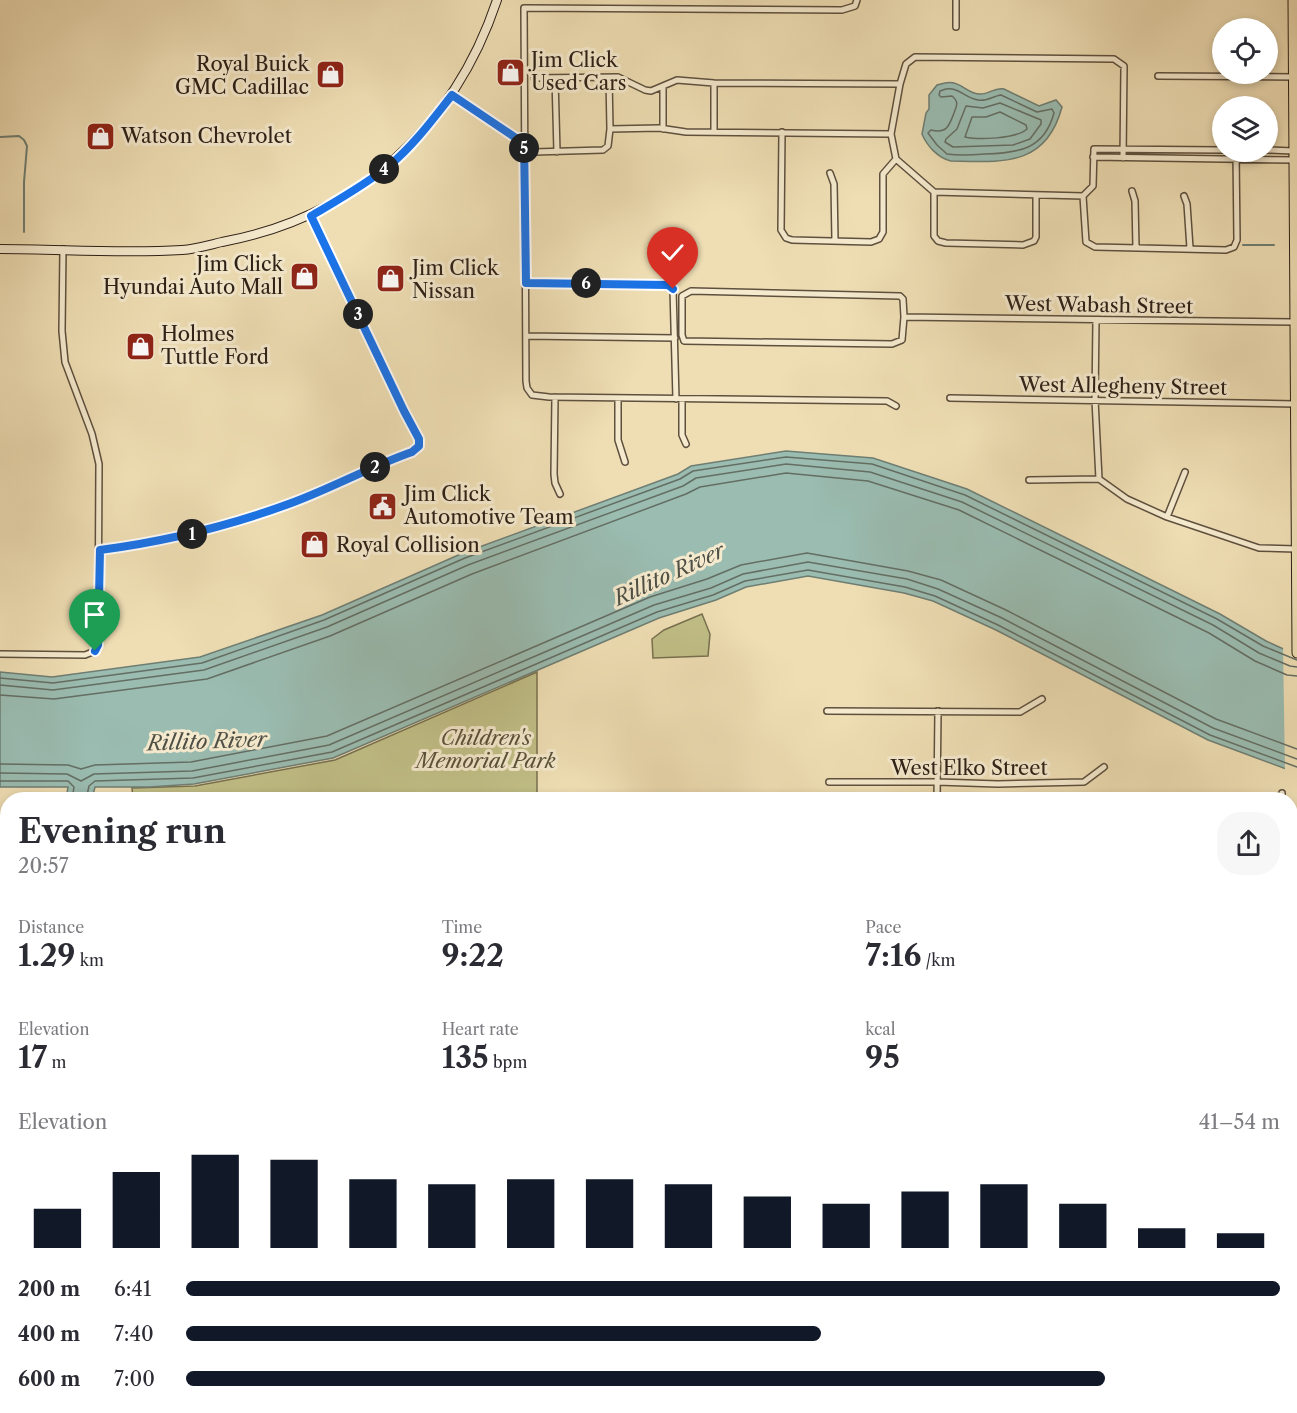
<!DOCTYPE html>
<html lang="en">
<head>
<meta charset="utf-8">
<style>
	body { margin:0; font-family:"Libre Caslon Text",serif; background:#f7f7f7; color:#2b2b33; height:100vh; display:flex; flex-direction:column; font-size:22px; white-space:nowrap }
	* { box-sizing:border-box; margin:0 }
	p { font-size:20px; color:#7c7c81 }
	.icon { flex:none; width:33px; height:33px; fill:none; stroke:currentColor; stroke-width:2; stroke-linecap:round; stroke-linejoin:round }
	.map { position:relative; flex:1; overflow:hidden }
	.details { position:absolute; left:0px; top:792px; width:1298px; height:621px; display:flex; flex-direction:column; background:#fff; border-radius:24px 24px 0 0; box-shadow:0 3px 9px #0003 }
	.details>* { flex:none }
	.tools { position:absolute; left:1212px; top:18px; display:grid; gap:12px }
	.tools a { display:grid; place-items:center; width:66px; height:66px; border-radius:50%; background:#fff; box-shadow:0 3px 9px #0003; font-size:30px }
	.pin { position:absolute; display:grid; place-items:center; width:51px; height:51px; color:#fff; margin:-62px -26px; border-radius:50% 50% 50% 0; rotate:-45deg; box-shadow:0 0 6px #0007 }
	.pin .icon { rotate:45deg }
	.km { position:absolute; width:30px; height:30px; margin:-15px; border-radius:50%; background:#222; color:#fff; font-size:16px; line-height:30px; text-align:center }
	.round { display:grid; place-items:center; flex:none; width:63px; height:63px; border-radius:24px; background:#f7f7f7 }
	.summary { display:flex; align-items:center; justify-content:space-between; height:102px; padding:0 18px }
	h1 { font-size:33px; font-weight:700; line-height:45px }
	.stats { display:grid; grid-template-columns:repeat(3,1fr); gap:9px; height:102px; padding:6px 18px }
	.stats div { display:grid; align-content:center }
	.stats b { font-size:30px; font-weight:700 }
	.stats small { font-size:16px; font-weight:400 }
	.stats p { font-size:16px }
	.chart { height:168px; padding:12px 18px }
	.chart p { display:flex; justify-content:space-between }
	.chart svg { width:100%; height:108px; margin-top:6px; stroke:#111827; stroke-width:6 }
	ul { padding:0 18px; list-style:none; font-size:20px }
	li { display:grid; grid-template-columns:96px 72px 1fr; align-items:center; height:45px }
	li i { height:15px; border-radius:8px; background:#111827 }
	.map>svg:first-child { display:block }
	.green { fill:#c1bf87; stroke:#77704f; stroke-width:1.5 }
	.water { fill:#9abcb1; stroke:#6e7e73; stroke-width:1.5 }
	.pier { fill:#efdeb4 }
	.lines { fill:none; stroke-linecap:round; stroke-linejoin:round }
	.shore { stroke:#646e64; stroke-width:1.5 }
	.stream { stroke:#6e7e73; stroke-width:2 }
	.street-casing { stroke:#5e503e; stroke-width:8 }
	.secondary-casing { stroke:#2d2017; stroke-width:10 }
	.primary-casing { stroke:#2d2017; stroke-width:11 }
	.street { stroke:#f5eace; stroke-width:5 }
	.secondary { stroke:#f5eace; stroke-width:8 }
	.primary { stroke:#efdeb4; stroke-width:9 }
	.route-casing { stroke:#fff; stroke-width:12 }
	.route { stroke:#1a73e8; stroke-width:8 }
	.labels { text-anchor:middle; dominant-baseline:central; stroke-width:6; stroke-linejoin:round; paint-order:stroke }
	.poi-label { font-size:20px; fill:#2d2017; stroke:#f5eace; text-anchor:start }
	.street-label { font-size:20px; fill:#2d2017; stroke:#f5eace }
	.park-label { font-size:20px; font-style:italic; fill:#595039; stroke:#f5eace }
	.water-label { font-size:21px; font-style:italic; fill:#4e4f45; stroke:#f5eace }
</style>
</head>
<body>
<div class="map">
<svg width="1297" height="1413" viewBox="0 0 1297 1413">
	<rect width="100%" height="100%" fill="#efdeb4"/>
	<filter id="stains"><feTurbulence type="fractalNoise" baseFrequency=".00333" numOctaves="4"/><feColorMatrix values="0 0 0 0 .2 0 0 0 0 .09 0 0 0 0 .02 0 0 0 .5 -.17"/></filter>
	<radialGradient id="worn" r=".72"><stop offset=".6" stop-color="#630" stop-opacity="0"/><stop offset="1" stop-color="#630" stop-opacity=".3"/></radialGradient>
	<!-- green -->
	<path class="green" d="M702 614 710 634 708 656 653 658 652 639 664 630Z
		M537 672V799H133L132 788 195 786 335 760Z"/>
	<!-- water -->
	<path class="water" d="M945 83C962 80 967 95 981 94 989 94 995 87 1004 89L1039 106 1056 100 1062 107C1046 167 1003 162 951 161 938 158 927 146 922 134L926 113 929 109V95L937 85Z
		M786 451 873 458 967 489 1220 614 1266 641 1297 655V773L1208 740 996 630 933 601 904 593 808 576 746 587 716 600 659 618 333 758 194 784 149 787H95L92 799H66L68 787H0V672L52 677 200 657 322 615 463 553 678 474 691 466Z
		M7 871V947L0 985V890Z"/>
	<!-- pier -->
	<path class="pier" d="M1283 645 1297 652V776L1285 772Z"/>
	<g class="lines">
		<!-- shore -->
		<path class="shore" d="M946 89C959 87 965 98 978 100 986 102 993 96 1001 95L1037 112 1052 109 1054 113C1044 150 1018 153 985 154 973 155 960 156 947 154L937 145 928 133 931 130C947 134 949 126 954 113 957 105 959 102 952 96L941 97 939 95 940 91Z
			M1000 103 1041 120V124L1030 139 1013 145 953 147 945 142 946 139 957 129 966 106 983 108Z
			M1000 112 1026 125 1027 129C1016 139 978 140 965 137L972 117H986Z
			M0 678 53 683 202 663 324 620 465 558 680 479 693 471 786 457 872 464 965 495 1217 619 1263 646 1297 660
			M0 685 53 690 204 670 327 627 468 565 683 486 696 478 786 464 870 472 962 502 1213 625 1259 653 1290 666 1297 667
			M0 695 54 699 207 679 330 636 472 574 686 494 700 487 786 473 868 481 959 510 1209 633 1255 661 1287 675 1297 676
			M0 764 68 765 81 769 95 765 191 762 327 736 650 597 707 579 741 565 807 553 908 571 941 580 1006 610 1216 719 1297 749
			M0 773 67 774 81 781 94 774 192 771 329 745 654 605 711 588 743 574 808 562 907 579 938 589 1002 618 1213 728 1297 759
			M0 781H68L74 787 72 800
			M86 800 89 786 95 781 193 778 332 752 657 612 713 595 745 581 808 570 905 587 935 596 998 625 1210 735 1297 767"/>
		<!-- stream -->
		<path class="stream" d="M0 137 19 136 24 140 27 146 24 182V232
			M1243 245H1274
			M707 1413 711 1406"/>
		<defs>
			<path id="street" d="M857 0 855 6 842 10 524 8 526 381 527 388 532 395 549 397 887 401 896 406
				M956 0V27
				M1158 76 1293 77
				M534 78 618 77 645 90 651 91 677 80 714 83 900 84
				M555 78 557 152
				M609 78 610 129
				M714 83V132
				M452 95 516 138H524
				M663 129V87
				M782 132 781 230 786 238 792 240 871 242 879 239 883 232V174L896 159 891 134 900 84 906 64 915 57 1114 59 1124 66 1123 158
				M1222 150 1094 149 1093 186 1083 196 1086 242 1095 247 1226 250 1234 247 1237 240 1236 152
				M1268 150 1293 151
				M534 152 603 150 608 146 610 129 659 128 686 132 891 134
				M1093 157 1294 160
				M896 159 934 192 1083 196
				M830 173 834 184 835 241
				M1132 191 1135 201 1136 248
				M934 192V236L938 241 946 243 1023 245 1034 241 1036 237V196
				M1184 196 1187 204 1190 248
				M526 283 668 285 673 289 676 399
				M691 291 900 296 903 299 904 317 902 340 892 344 684 341 682 335V296Z
				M904 317 1294 322
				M1096 320 1095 400 1099 479
				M526 336 675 338
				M555 397 554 474 555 483 560 494
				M618 398V440L625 462
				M950 398 1295 404
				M682 399V435L686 444
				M1029 480 1099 479 1127 499 1167 517 1259 548 1296 549
				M1167 517 1185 472
				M100 550C168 541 230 526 294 502 334 486 372 467 412 452L419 446V439L311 216
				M0 654 85 655 95 651 98 645 99 464 92 434 65 362 62 331 63 249
				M827 711 1020 712 1042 699
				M829 782H937L998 784 1084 782 1104 767
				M1282 793V800
				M937 800 938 711
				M1290 835H1297
				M1290 916H1297
				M1290 1279H1297
				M1290 1290H1297
				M1022 1406 1023 1413"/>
			<path id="secondary" d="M0 249C60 249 122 254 182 250 195 249 209 245 222 242 356 217 454 129 497 0"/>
			<path id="primary" d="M1293 0 1297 653
				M0 1037 8 1038
				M1290 1043H1297
				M0 1053H8
				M1290 1057H1297"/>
		</defs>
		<!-- street casing -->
		<use href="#street" class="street-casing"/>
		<!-- secondary casing -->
		<use href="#secondary" class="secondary-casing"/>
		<!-- primary casing -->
		<use href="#primary" class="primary-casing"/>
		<!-- street -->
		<use href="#street" class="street"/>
		<!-- secondary -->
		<use href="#secondary" class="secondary"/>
		<!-- primary -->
		<use href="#primary" class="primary"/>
	</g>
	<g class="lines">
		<defs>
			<path id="route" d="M95 651 98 645 100 550C168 541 230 526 294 502 334 487 372 466 412 452L419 446V439L404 411 311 216C338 200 365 185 390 165 414 145 433 119 452 95L516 138H524L526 283 668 285 673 289"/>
		</defs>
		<!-- route casing -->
		<use href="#route" class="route-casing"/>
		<!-- route -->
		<use href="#route" class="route"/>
	</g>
	<!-- icons -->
	<defs>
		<symbol id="shop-square" viewBox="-11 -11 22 22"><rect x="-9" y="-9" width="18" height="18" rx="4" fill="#8f2418" stroke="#f5eace"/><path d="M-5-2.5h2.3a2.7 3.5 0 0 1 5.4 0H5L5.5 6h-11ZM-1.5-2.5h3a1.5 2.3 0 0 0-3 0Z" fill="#fff"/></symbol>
		<symbol id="civic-square" viewBox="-11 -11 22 22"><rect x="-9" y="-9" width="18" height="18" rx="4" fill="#8f2418" stroke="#f5eace"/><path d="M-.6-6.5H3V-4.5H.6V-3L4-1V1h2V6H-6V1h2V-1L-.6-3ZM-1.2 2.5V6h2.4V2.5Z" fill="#fff"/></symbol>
	</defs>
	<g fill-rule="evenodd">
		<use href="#shop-square" x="494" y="56" width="33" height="33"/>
		<use href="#shop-square" x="314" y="58" width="33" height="33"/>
		<use href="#shop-square" x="84" y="120" width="33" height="33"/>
		<use href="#shop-square" x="288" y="260" width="33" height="33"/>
		<use href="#shop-square" x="374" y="262" width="33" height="33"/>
		<use href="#shop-square" x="124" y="330" width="33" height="33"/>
		<use href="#civic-square" x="366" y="490" width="33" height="33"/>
		<use href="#shop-square" x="298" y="528" width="33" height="33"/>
	</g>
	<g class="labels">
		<!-- poi labels -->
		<g class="poi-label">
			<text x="531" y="60">Jim Click<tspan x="531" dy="23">Used Cars</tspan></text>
			<text x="309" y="64" text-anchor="end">Royal Buick<tspan x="309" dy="23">GMC Cadillac</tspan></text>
			<text x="121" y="136">Watson Chevrolet</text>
			<text x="283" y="264" text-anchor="end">Jim Click<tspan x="283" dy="23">Hyundai Auto Mall</tspan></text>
			<text x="412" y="268">Jim Click<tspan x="412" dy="23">Nissan</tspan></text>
			<text x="161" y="334">Holmes<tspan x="161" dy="23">Tuttle Ford</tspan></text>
			<text x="404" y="494">Jim Click<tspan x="404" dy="23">Automotive Team</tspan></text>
			<text x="336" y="545">Royal Collision</text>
		</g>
		<!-- street labels -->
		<g class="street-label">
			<text transform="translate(1099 305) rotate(1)">West Wabash Street</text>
			<text transform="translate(1123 386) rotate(1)">West Allegheny Street</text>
			<text x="969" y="768">West Elko Street</text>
		</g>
		<!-- park labels -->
		<g class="park-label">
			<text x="486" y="738">Children's<tspan x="486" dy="23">Memorial Park</tspan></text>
		</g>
		<!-- water labels -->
		<g class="water-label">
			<text transform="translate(669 574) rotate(-25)">Rillito River</text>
			<text transform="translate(207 741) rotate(-2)">Rillito River</text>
		</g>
	</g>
	<rect width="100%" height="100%" filter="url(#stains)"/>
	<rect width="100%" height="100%" fill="url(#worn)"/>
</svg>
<div class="tools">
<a><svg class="icon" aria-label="locate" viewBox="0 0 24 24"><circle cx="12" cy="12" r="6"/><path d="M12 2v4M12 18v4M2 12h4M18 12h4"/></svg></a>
<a><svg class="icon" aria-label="layers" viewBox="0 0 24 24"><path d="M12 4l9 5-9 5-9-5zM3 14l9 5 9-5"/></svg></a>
</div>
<div class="pin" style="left:95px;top:651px;background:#1e9e55"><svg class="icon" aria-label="arrive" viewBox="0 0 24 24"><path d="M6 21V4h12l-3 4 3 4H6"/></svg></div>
<div class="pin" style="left:673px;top:289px;background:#d93025"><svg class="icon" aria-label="check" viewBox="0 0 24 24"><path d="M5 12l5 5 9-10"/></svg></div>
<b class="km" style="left:192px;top:534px">1</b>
<b class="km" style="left:375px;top:467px">2</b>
<b class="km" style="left:358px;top:314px">3</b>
<b class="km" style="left:384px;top:169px">4</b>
<b class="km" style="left:524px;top:148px">5</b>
<b class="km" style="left:586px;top:283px">6</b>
<section class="details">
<div class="summary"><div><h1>Evening run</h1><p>20:57</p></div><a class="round"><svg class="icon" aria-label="share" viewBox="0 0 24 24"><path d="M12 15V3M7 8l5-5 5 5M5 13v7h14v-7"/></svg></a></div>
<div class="stats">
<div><p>Distance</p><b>1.29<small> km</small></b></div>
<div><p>Time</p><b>9:22</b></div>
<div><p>Pace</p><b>7:16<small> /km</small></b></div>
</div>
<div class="stats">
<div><p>Elevation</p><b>17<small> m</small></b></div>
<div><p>Heart rate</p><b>135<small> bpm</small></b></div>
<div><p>kcal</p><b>95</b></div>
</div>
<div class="chart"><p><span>Elevation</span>41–54 m</p>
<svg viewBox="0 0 160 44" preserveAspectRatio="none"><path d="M5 44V28M15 44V13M25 44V6M35 44V8M45 44V16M55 44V18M65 44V16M75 44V16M85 44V18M95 44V23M105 44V26M115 44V21M125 44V18M135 44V26M145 44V36M155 44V38"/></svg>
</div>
<ul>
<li><b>200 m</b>6:41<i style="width:100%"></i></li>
<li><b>400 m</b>7:40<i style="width:58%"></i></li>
<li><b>600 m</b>7:00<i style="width:84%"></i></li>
</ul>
</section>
</div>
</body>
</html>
